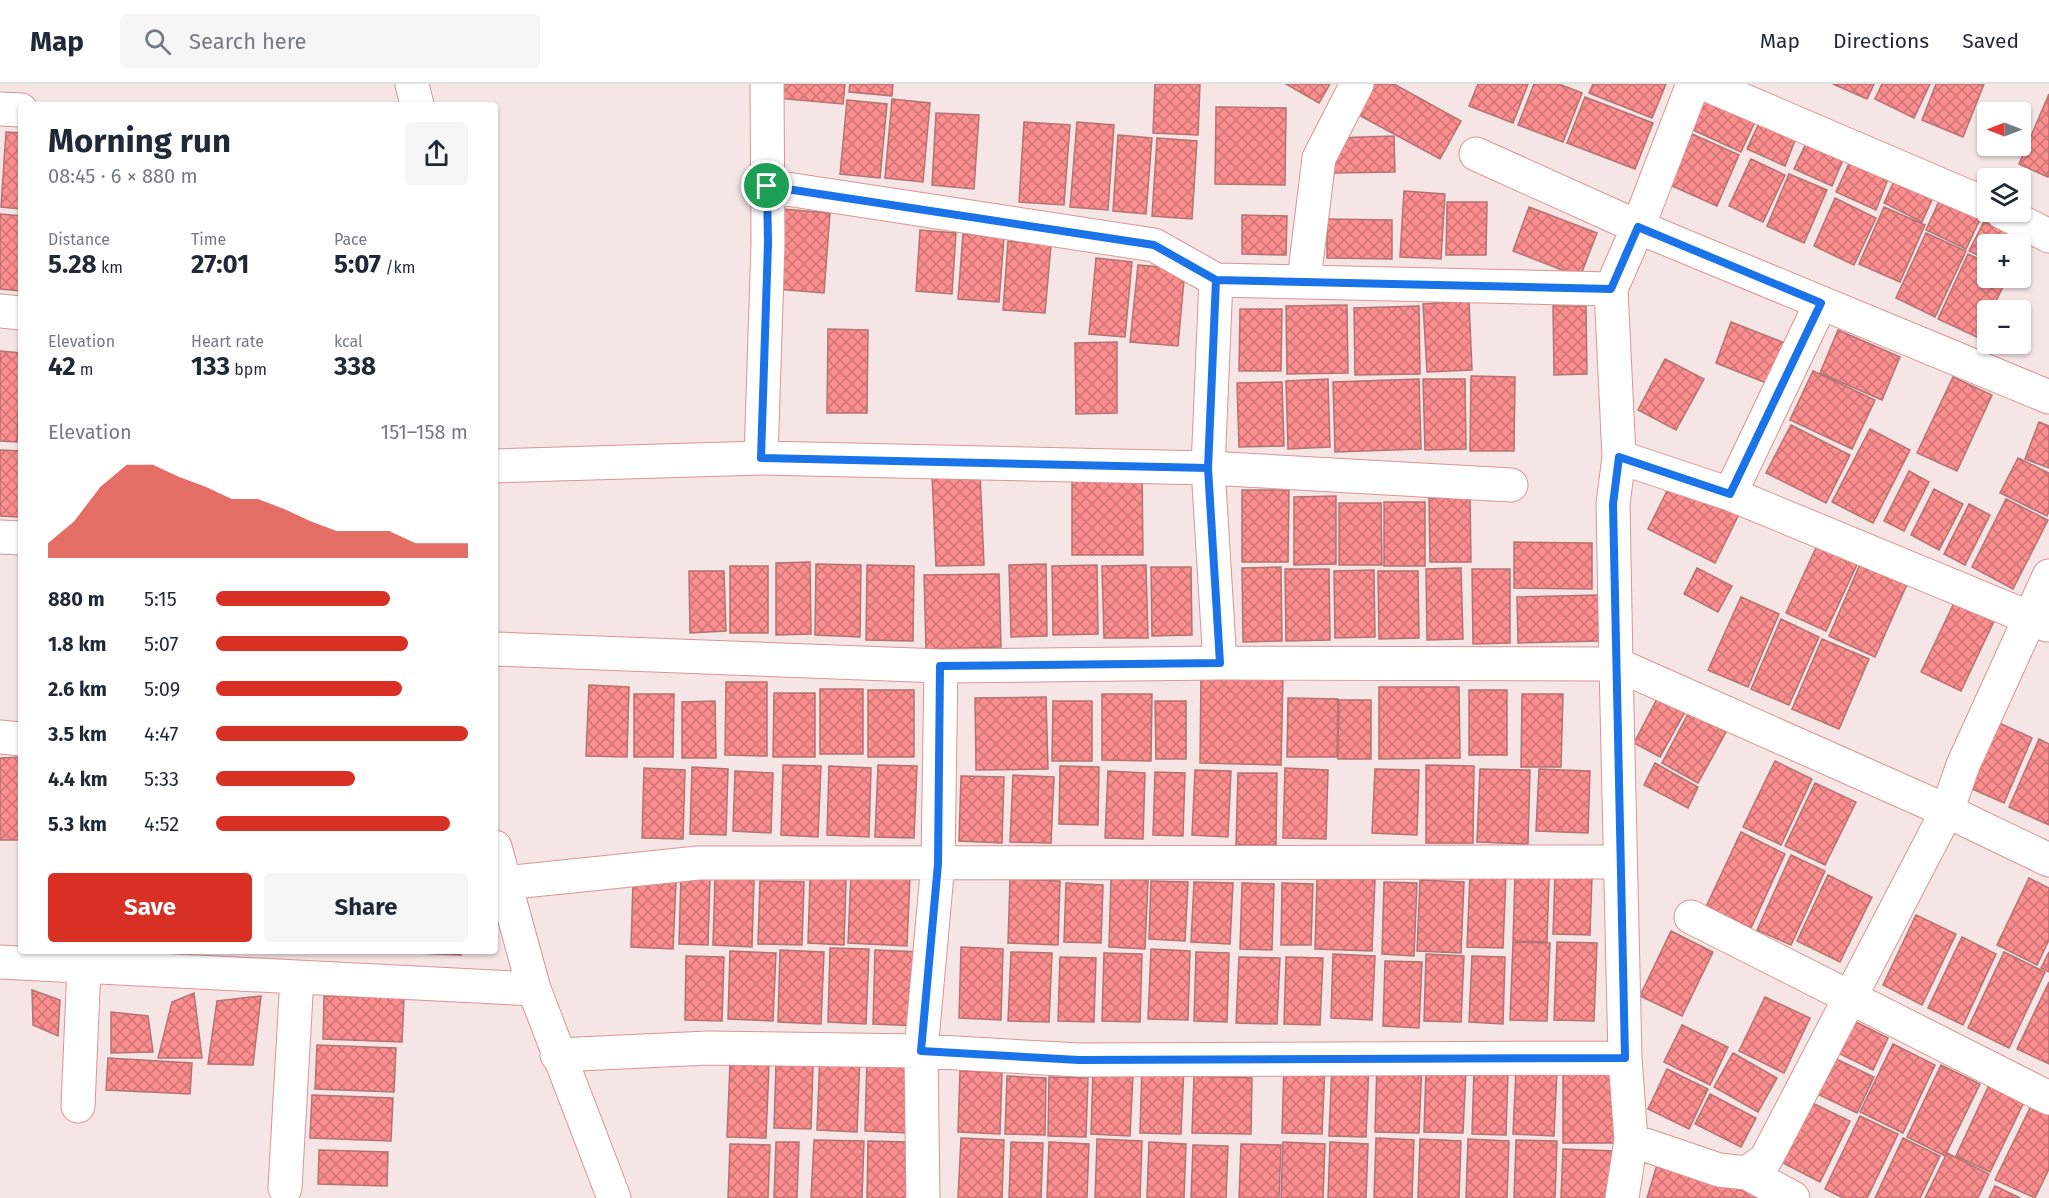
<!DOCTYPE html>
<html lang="en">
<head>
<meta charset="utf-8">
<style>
	body { margin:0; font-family:"Fira Sans",sans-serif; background:#f6f6f7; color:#1f2937; height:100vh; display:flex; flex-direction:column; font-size:22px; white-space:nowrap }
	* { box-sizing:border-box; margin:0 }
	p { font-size:20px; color:#747a83 }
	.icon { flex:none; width:33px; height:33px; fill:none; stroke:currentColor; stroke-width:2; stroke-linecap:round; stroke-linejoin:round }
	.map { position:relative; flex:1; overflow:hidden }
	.side { position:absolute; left:18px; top:18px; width:480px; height:852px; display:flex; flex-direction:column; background:#fff; border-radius:6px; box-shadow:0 2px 4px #0004 }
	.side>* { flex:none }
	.needle { width:39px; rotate:270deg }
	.tools { position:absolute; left:1977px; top:18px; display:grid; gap:12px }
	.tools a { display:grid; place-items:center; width:54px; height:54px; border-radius:6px; background:#fff; box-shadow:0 2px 4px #0004; font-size:30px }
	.pin { position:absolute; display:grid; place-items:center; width:51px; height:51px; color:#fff; margin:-26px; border:3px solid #fff; border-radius:50%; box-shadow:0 2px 6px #0007 }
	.round { display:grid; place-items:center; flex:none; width:63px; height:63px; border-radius:6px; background:#f6f6f7 }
	.summary { display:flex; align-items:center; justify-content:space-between; height:102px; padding:0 30px }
	h1 { font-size:33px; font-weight:700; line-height:45px }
	.stats { display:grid; grid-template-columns:repeat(3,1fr); gap:9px; height:102px; padding:6px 30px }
	.stats div { display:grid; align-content:center }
	.stats b { font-size:26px; font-weight:700 }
	.stats small { font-size:16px; font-weight:400 }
	.stats p { font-size:16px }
	.chart { height:168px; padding:12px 30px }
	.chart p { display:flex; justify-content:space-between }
	.chart svg { width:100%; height:108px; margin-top:6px; fill:#d93025; opacity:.7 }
	.primary-button { display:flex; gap:12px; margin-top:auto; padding:12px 30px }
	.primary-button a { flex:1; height:69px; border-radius:6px; background:#d93025; color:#fff; font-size:24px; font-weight:700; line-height:69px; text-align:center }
	.primary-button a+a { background:#f6f6f7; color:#1f2937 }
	ul { padding:0 30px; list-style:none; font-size:20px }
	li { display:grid; grid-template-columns:96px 72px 1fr; align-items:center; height:45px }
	li i { height:15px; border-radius:8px; background:#d93025 }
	header { display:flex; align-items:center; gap:36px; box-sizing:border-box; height:84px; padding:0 30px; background:#fff; border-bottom:2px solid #e0e1e3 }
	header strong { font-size:28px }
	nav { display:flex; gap:33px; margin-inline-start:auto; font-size:21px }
	.search { width:420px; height:54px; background:#f6f6f7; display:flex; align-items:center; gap:15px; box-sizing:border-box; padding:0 21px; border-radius:6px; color:#747a83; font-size:22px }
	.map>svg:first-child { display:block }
	.building { fill:url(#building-cross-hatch); stroke:#b57372; stroke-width:1.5 }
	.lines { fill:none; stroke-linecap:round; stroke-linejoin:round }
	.minor-casing { stroke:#da9594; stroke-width:35 }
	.minor { stroke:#fff; stroke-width:33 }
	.route-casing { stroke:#fff; stroke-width:12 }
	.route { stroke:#1a73e8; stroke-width:8 }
</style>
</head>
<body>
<header>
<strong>Map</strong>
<div class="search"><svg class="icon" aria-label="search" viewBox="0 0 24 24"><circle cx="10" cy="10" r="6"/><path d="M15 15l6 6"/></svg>Search here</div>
<nav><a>Map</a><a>Directions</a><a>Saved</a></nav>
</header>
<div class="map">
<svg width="2049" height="1114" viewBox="0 0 2049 1114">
	<defs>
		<pattern id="building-cross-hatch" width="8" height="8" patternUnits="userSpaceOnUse" patternTransform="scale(1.5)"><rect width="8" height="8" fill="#fc8e8f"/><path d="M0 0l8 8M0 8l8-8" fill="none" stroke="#cc7374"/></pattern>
	</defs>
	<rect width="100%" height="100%" fill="#f5e5e5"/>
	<!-- building -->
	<path class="building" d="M778 0H845L843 20 777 14Z
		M850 0H893L892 12 849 8Z
		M1155 0H1200L1198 51 1153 49Z
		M1286 0H1330L1319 19Z
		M1370 0H1394L1461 37 1440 75 1355 29Z
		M1478 0H1528L1513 39 1469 22Z
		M1534 0H1559L1582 9 1563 58 1518 41Z
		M1593 0H1666L1652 34 1589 9Z
		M1833 0H1874L1867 15Z
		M1882 0H1930L1914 34 1875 15Z
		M1936 0H1984L1963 53 1922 36Z
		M1707 7 1758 31 1741 68 1691 45Z
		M2049 10V92L2048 93 2019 80Z
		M1585 13 1653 39 1635 85 1567 59Z
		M892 15 930 19 923 98 885 94Z
		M847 16 887 20 880 94 840 90Z
		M1216 23 1286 24 1285 101 1215 100Z
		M936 29 979 31 974 105 932 101Z
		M1761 35 1798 49 1785 82 1747 65Z
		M1024 38 1070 41 1064 121 1019 118Z
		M1077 38 1114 41 1108 126 1070 123Z
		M6 48 21 49V125L1 123Z
		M1692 50 1739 71 1717 122 1670 101Z
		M1118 51 1152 54 1146 130 1113 127Z
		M1394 52 1395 88 1334 89 1333 54Z
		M1157 54 1197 57 1192 135 1152 132Z
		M1808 55 1845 71 1832 102 1794 85Z
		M1853 71 1891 87 1876 126 1836 108Z
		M1751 75 1785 91 1763 138 1729 122Z
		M1789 90 1827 106 1804 159 1767 142Z
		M1897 91 1935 109 1922 138 1884 119Z
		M1404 107 1445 110 1441 175 1400 173Z
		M1942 111 1983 129 1966 165 1926 146Z
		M1835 114 1876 134 1854 181 1814 162Z
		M1447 118H1487L1486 171H1446Z
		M1529 123 1597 149 1580 193 1513 167Z
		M1884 123 1925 141 1900 198 1859 180Z
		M782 125 830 129 824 209 776 205Z
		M0 130 21 132V207L0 205Z
		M1988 130 2026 149 2020 163V160H1988V176L1969 167Z
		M1242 131 1287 132 1286 171 1242 170Z
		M1327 135 1392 136V175L1327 174Z
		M920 146 956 149 952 210 916 207Z
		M1926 149 1966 167 1935 233 1896 214Z
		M963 150 1004 153 999 218 958 215Z
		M1008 157 1051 161 1045 229 1003 226Z
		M1968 170 1988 179V194H2007L1992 226H1988V236L1979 254 1938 235Z
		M1096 174 1132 178 1125 253 1089 250Z
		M1138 181 1185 185 1178 262 1130 258Z
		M1469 217 1472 286 1427 288 1423 220Z
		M1347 221 1348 289 1287 290 1286 222Z
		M1419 222 1420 290 1355 291 1354 224Z
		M1553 222H1586L1587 290 1554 291Z
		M1240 225H1282L1281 287H1239Z
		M1731 238 1795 263 1779 304 1716 279Z
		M828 245 868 246 867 329H827Z
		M1838 246 1900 273 1882 316 1820 289Z
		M1117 258V329L1076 330 1075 259Z
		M0 267 21 269 17 358 0 357Z
		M1665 275 1704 295 1676 346 1638 326Z
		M1813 287 1875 316 1852 365 1790 336Z
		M1471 292 1515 293 1514 367H1470Z
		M1953 293 1992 311 1957 387 1917 369Z
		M1328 295 1330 363 1288 365 1286 297Z
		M1419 295 1421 365 1335 368 1333 298Z
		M1423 295H1465L1466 365 1425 366Z
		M1282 298 1284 362 1239 363 1237 299Z
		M2039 338 2049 342V384L2025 375Z
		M1791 341 1850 371 1826 419 1766 389Z
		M1870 345 1910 366 1873 439 1832 418Z
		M0 366 21 367 19 433 0 432Z
		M2018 374 2049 389V427L2047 432 2000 409Z
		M1072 385H1142L1143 471H1072Z
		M1909 387 1929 398 1904 447 1884 437Z
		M980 389 984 481 936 482 932 391Z
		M1672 397 1739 430 1715 479 1648 445Z
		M1934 405 1963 420 1939 466 1911 451Z
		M1242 406H1289L1288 478H1242Z
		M1336 412V480L1294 481V413Z
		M1470 413 1471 478H1430L1429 414Z
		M2006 415 2048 436 2013 505 1972 483Z
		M1384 418H1425V482H1384Z
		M1339 419H1381L1382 481H1339Z
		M1969 420 1990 431 1965 481 1944 470Z
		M1820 455 1860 474 1826 547 1786 529Z
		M1514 458 1592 459V505L1514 504Z
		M810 478 811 550 776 551V479Z
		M1861 478 1908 498 1875 573 1829 552Z
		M816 480 861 481 860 553 815 551Z
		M1046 480 1047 552 1011 553 1009 481Z
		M867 481 914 482 913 557 866 556Z
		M1097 481 1098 550 1053 551 1052 482Z
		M1146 481 1148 554H1104L1102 482Z
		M730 482H768V549H730Z
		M1151 483H1191L1192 551 1152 552Z
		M1281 483 1282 557 1243 558 1242 484Z
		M1461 484 1463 555 1427 556 1426 485Z
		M1697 484 1732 502 1718 528 1684 510Z
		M1285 485H1329L1330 556 1286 557Z
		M1472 485H1510V559L1473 560Z
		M1374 486 1375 553 1335 554 1334 487Z
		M689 487H724L726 547 690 549Z
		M1378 487H1418L1419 554 1379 555Z
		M999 490 1001 563 926 565 924 491Z
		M1599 511 1600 557 1518 559 1517 513Z
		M1741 513 1779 530 1748 603 1708 586Z
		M1955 517 1995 535 1961 607 1921 588Z
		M1781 535 1819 553 1789 621 1751 605Z
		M1822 555 1869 575 1839 645 1792 625Z
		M1201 590 1283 591 1281 681 1200 679Z
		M726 598H767V672L725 671Z
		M589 601 629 603 627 673 586 672Z
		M1379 603H1459L1460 674 1379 675Z
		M820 605H863V670H820Z
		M868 606H914V673H868Z
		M1469 606H1507V671H1469Z
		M774 609H815V673H773Z
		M634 610H674L673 673H634Z
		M1102 610H1152L1151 677 1102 676Z
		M1522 610H1563L1561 683H1521Z
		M1659 611 1686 626 1660 673 1634 659Z
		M1046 613 1048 685 976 686 975 614Z
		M1288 614 1338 615 1337 673H1287Z
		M1339 616H1371V675H1338Z
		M715 617 716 674H682V618Z
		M1053 617H1092V677H1052Z
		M1155 617H1186V675H1156Z
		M1689 628 1726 648 1698 699 1662 679Z
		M1997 638 2032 654 2004 719 1968 703Z
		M2039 655 2049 660V741L2009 723Z
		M21 673V756H0V674Z
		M1775 677 1812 695 1781 761 1743 743Z
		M1655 679 1698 703 1688 724 1644 701Z
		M783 681 821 682 818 753 781 751Z
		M878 681 917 682 914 754 875 753Z
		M1426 681 1474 682 1473 759H1426Z
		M829 682 871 684 869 753 827 751Z
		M1060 682 1099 683 1098 741 1059 740Z
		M692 683 728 685 726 751 690 750Z
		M644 684 685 686 683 755 642 754Z
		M1285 684 1328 686 1326 755 1283 754Z
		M1375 685 1419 686 1417 751 1372 749Z
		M1480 685 1530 686 1528 760 1477 758Z
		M1539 685 1590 687 1588 749 1536 747Z
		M1195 686 1231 687 1228 753 1192 751Z
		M735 687 773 689 771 749 733 747Z
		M1108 687 1145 689 1143 755 1105 754Z
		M1155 688 1185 689 1183 752 1153 751Z
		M1238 689H1277L1276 761H1236Z
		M1013 691 1054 693 1051 759 1010 758Z
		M961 692 1004 693 1002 759 959 757Z
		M1815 699 1856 718 1825 781 1785 762Z
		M1741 748 1785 770 1751 844 1706 823Z
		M1791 771 1825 787 1791 861 1757 846Z
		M851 790 910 793 907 862 848 859Z
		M1470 790 1506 791 1503 864 1467 863Z
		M681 791 710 792 708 861 679 860Z
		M1515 791 1549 793 1547 858 1513 857Z
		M1555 791 1592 792 1590 851 1553 850Z
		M1828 791 1872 813 1840 878 1797 857Z
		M715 794 754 796 752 863 713 861Z
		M810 794 846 796 844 861 808 859Z
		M1317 794 1375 795 1372 867 1315 865Z
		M2029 794 2049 804V856L2037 881 1997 861Z
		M1010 795 1060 797 1058 861 1008 859Z
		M1111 795 1148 796 1145 865 1109 863Z
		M1420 796 1464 798 1461 869 1417 867Z
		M633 797 676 798 673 865 631 863Z
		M760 797 804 798 802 861 758 860Z
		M1151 797 1188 798 1185 857 1149 855Z
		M1194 798 1233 799 1230 860 1191 858Z
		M1384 798 1417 799 1414 872 1382 870Z
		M1066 799 1103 801 1101 859 1064 858Z
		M1242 799 1274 800 1272 866 1240 865Z
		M1282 799 1313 800 1311 861H1281Z
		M1916 831 1956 850 1922 921 1883 901Z
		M1671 847 1713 868 1682 932 1640 912Z
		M1962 853 1996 870 1963 941 1928 924Z
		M1513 858 1550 859 1547 937 1510 936Z
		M1557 858 1597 859 1594 937 1554 936Z
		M961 863 1003 865 1001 936 959 934Z
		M830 864 869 865 866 940 828 938Z
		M1151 865 1190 867 1188 936 1148 935Z
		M780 866 824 868 821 940 778 938Z
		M875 866 922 868 920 942 873 940Z
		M416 867H461V871L416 869Z
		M730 867 776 869 773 937 728 935Z
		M1011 868 1052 869 1049 938 1008 937Z
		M1196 868 1229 869 1227 938 1194 937Z
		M2004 868 2045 888 2009 964 1968 944Z
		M2049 868V888L2041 884Z
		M1104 869 1142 870 1140 938 1102 937Z
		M1333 870 1375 872 1372 936 1331 934Z
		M1426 870 1464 872 1461 938 1424 937Z
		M686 872 724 873 722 937 685 936Z
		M1472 872 1505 873 1503 940 1469 938Z
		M1060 873 1096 874 1094 938 1058 937Z
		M1239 873 1280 874 1277 940 1236 939Z
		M1286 873 1323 874 1320 941 1284 940Z
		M1385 877 1422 878 1419 944 1383 942Z
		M2049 898V980L2017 965Z
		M32 906 60 916 58 952 33 941Z
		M194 909 202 974H158L172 918Z
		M261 912 253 981 208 980 217 917Z
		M324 912 404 914 402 958 323 955Z
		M1765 913 1810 934 1784 989 1739 967Z
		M111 928 148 932 153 968 111 969Z
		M1854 937 1888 954 1873 986 1838 969Z
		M1682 941 1728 963 1710 1001 1664 978Z
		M1893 960 1935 981 1903 1049 1860 1028Z
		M317 961 396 964 394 1008 315 1005Z
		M820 969 860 971 857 1048 817 1046Z
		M1733 969 1777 994 1758 1028 1714 1003Z
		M867 972 911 973 908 1049 865 1047Z
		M1830 972 1874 993 1857 1029 1813 1008Z
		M108 974 192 979 190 1010 106 1006Z
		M1377 977 1422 978 1419 1049 1375 1048Z
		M776 979 813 980 811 1045 774 1044Z
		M1284 979 1325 981 1322 1050 1282 1049Z
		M1332 979 1369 980 1366 1053 1329 1052Z
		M730 980 769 981 766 1054 727 1053Z
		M1142 980 1184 981 1181 1050 1140 1049Z
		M1563 980H1620V1059H1563Z
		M1941 981 1980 1000 1945 1072 1907 1053Z
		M1426 984 1466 986 1463 1049 1424 1048Z
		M1516 985 1557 986 1554 1052 1513 1050Z
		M1667 985 1708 1005 1689 1045 1648 1025Z
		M1474 986 1508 987 1506 1051 1472 1050Z
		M960 987 1002 988 1000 1050 958 1048Z
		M1093 989 1133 990 1130 1052 1091 1050Z
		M1007 992 1046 994 1045 1051 1005 1050Z
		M1194 992 1252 994 1251 1050 1192 1049Z
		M1049 993 1088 994 1086 1053 1048 1052Z
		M1990 999 2025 1016 1990 1088 1956 1072Z
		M1710 1010 1756 1034 1741 1063 1695 1040Z
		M312 1011 393 1014 391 1057 310 1054Z
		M1808 1017 1850 1037 1820 1098 1779 1077Z
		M2031 1022 2049 1030V1085L2035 1114 1995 1096Z
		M1860 1032 1898 1050 1867 1114H1843L1825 1105Z
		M961 1054 1004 1056 1002 1114H958Z
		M1376 1054 1414 1056 1412 1114H1374Z
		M1903 1054 1940 1072 1920 1114H1875Z
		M1097 1055 1142 1057 1140 1114H1095Z
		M1420 1055 1461 1057 1459 1114H1418Z
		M1468 1055 1509 1057 1507 1114H1466Z
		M814 1056 864 1057 862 1114H811Z
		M1516 1056 1557 1057 1555 1114H1514Z
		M868 1057 908 1058 907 1114H867Z
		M776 1058H799L797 1114H774Z
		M1011 1058 1043 1059 1041 1114H1009Z
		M1049 1058 1089 1060 1087 1114H1047Z
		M1149 1058 1186 1060 1184 1114H1147Z
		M1283 1058 1325 1060 1323 1114H1281Z
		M1330 1058 1368 1060 1366 1114H1328Z
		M730 1060 770 1061 768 1114H728Z
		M1241 1060 1281 1061 1279 1114H1239Z
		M1193 1061 1228 1062 1226 1114H1191Z
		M1563 1065 1616 1067 1614 1114H1561Z
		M319 1066 388 1068 387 1102 318 1100Z
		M1947 1069 1989 1090 1978 1114H1925Z
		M1657 1081 1764 1113V1114H1647Z
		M1995 1102 2020 1114H1989Z"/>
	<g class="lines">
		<defs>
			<path id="minor" d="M412 0 417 21
				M1693 0 1638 143 1611 205 1619 373 1613 420 1616 580 1947 727 2049 776
				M1705 0 1988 121
				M0 25 21 26
				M1476 70 1638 143 2049 313
				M767 102 1154 161 1216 196 1208 384 1220 579
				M2002 128 2049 152
				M1216 196 1611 205
				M1304 196 1319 74 1357 0
				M0 227 21 229
				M1619 373 1730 410 2047 541
				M761 374 1208 384 1511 401
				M495 382 761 374 768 159 767 0
				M1730 410 1821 219
				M0 453 21 454
				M495 565 941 582 1220 579 1616 580 1625 974 1631 1056 1622 1114
				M0 653 21 655
				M495 763 534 905 614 1114
				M504 799 698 779 1620 778
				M1691 833 2049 1014
				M0 878 534 905
				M557 971 708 964 921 967 1079 976 1625 974
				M78 1022 84 883
				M1631 1056 1719 1086 1747 1089 1766 1075 1947 727 1963 681 2049 492
				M1747 1089 1793 1114
				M285 1104 297 893
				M923 1114 921 967 938 779 941 582"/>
		</defs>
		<!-- minor casing -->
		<use href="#minor" class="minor-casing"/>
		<!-- minor -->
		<use href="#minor" class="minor"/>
	</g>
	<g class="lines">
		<defs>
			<path id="route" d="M767 102 1154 161 1216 196 1208 384 1220 579 940 582 938 780 921 967 1079 976 1625 974 1613 420 1619 373 1730 410 1821 219 1638 143 1611 205 1216 196 1208 384 761 374 768 159 767 102"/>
		</defs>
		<!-- route casing -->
		<use href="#route" class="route-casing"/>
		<!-- route -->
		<use href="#route" class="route"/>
	</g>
</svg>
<div class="tools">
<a><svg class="needle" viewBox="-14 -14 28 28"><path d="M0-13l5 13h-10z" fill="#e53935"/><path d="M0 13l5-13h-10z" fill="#747a83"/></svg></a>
<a><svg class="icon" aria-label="layers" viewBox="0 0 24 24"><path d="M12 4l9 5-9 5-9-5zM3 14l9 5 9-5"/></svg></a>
<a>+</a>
<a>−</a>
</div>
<div class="pin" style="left:767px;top:102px;background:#1e9e55"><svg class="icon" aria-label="arrive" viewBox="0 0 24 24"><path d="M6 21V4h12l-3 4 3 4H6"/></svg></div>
<section class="side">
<div class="summary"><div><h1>Morning run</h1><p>08:45 · 6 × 880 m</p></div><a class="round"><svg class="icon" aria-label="share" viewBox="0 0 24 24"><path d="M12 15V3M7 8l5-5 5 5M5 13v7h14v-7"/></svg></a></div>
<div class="stats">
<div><p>Distance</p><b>5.28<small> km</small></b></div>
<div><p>Time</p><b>27:01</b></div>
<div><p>Pace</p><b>5:07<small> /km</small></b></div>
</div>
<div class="stats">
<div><p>Elevation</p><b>42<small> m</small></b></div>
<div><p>Heart rate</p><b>133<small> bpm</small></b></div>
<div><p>kcal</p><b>338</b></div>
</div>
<div class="chart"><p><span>Elevation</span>151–158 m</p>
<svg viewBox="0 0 160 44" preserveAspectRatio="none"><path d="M0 44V38L10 29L20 15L30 6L40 6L50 11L60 15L70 20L80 20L90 24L100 29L110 33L120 33L130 33L140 38L150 38L160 38V44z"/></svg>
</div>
<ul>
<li><b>880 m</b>5:15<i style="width:69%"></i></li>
<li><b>1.8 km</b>5:07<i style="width:76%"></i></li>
<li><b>2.6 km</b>5:09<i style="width:74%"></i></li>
<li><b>3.5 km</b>4:47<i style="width:100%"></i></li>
<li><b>4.4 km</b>5:33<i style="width:55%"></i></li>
<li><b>5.3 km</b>4:52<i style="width:93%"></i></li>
</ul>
<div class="primary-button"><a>Save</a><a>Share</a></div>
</section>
</div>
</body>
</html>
